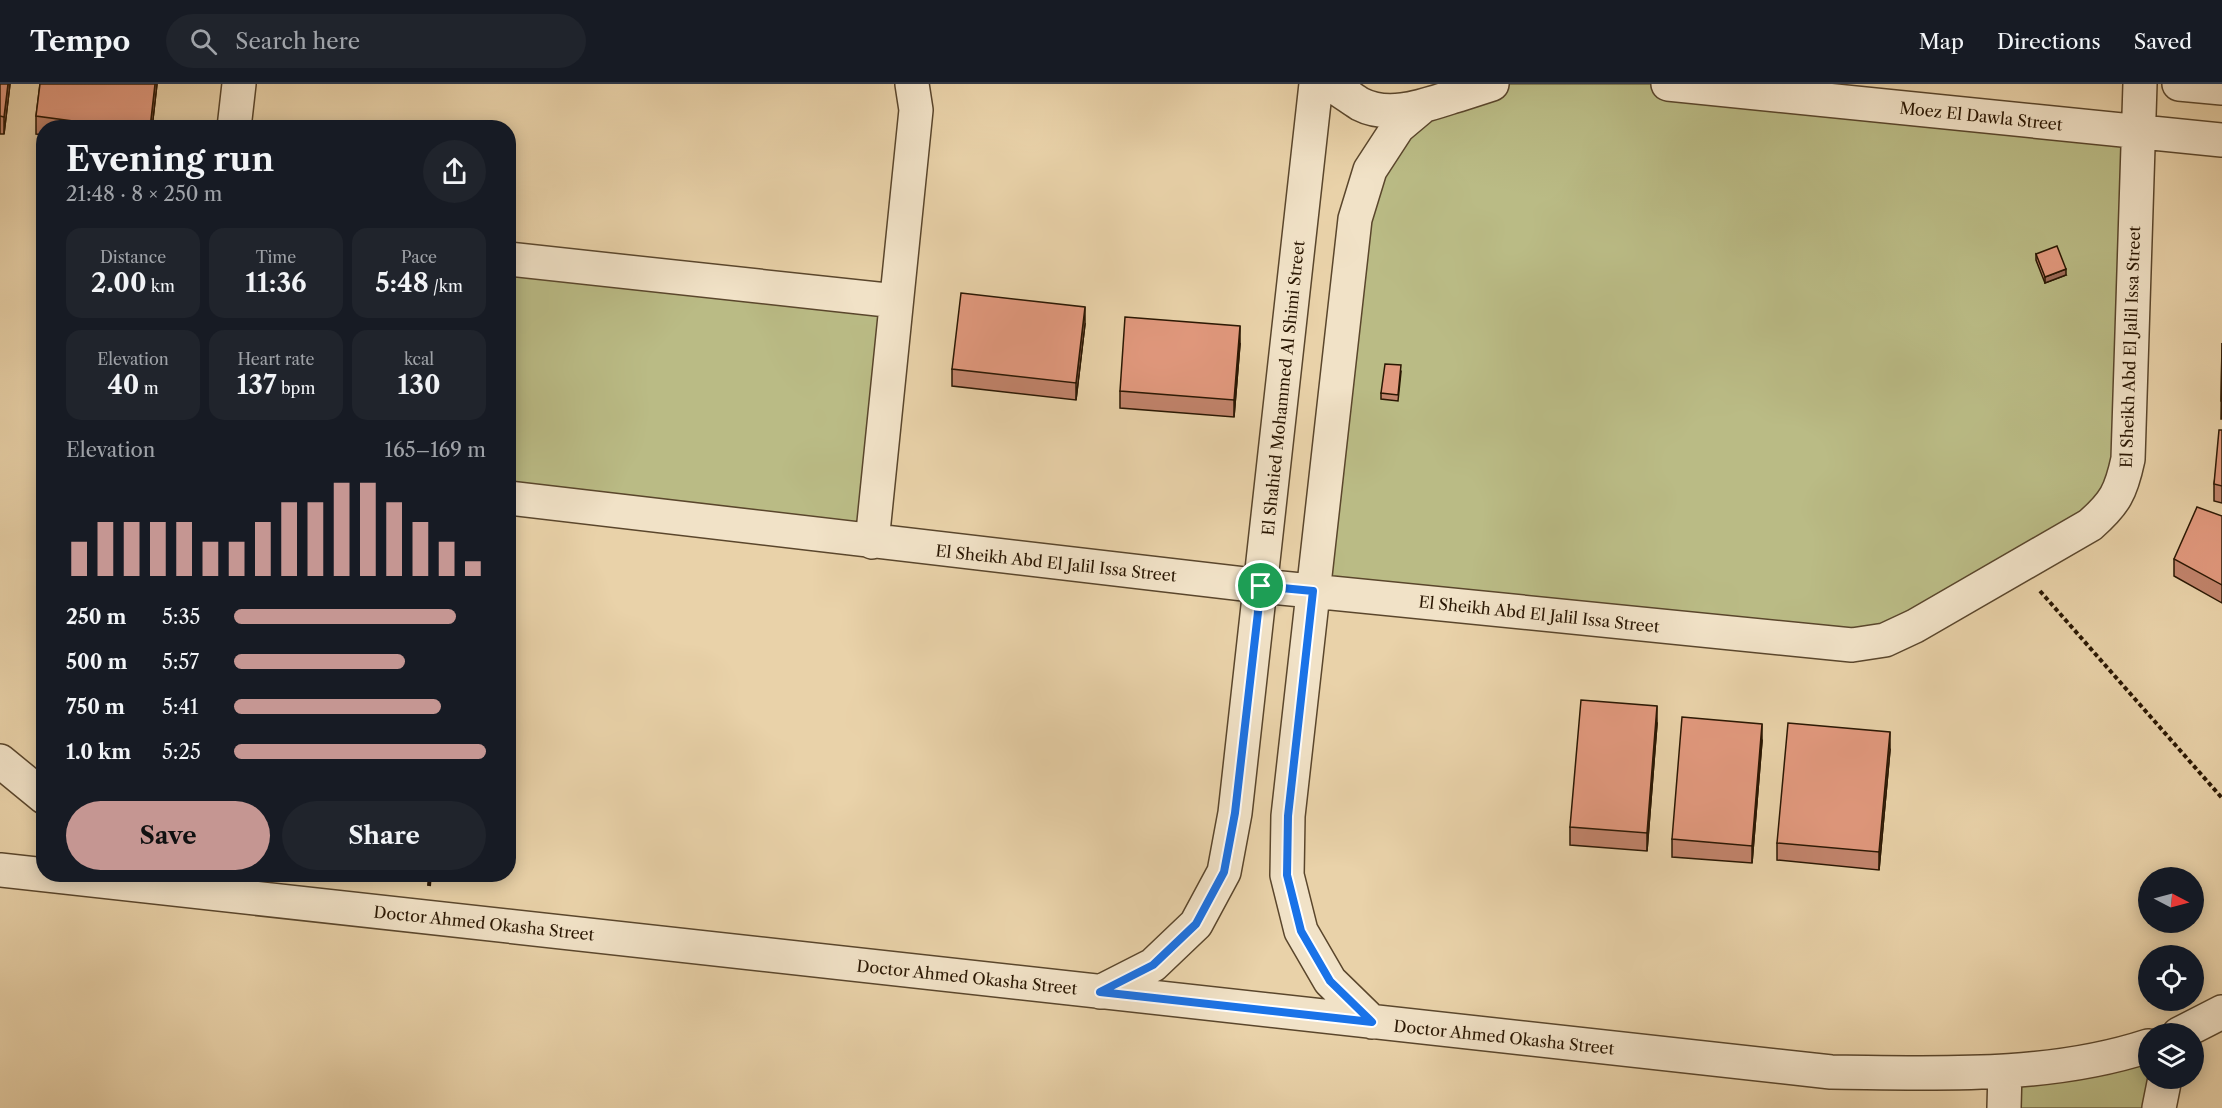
<!DOCTYPE html>
<html lang="en">
<head>
<meta charset="utf-8">
<style>
	body { margin:0; font-family:"Libre Caslon Text",serif; background:#20242c; color:#f1f3f6; height:100vh; display:flex; flex-direction:column; font-size:22px; white-space:nowrap }
	* { box-sizing:border-box; margin:0 }
	p { font-size:20px; color:#9ea1a6 }
	.icon { flex:none; width:33px; height:33px; fill:none; stroke:currentColor; stroke-width:2; stroke-linecap:round; stroke-linejoin:round }
	.map { position:relative; flex:1; overflow:hidden }
	.panel { position:absolute; left:36px; top:36px; width:480px; height:762px; display:flex; flex-direction:column; background:#171b24; border-radius:24px; box-shadow:0 3px 15px #0003 }
	.panel>* { flex:none }
	.needle { width:39px; rotate:96deg }
	.controls { position:absolute; left:2138px; top:783px; display:grid; gap:12px }
	.controls a { display:grid; place-items:center; width:66px; height:66px; border-radius:50%; background:#171b24; box-shadow:0 3px 15px #0003; font-size:30px }
	.pin { position:absolute; display:grid; place-items:center; width:51px; height:51px; color:#fff; margin:-26px; border:3px solid #fff; border-radius:50%; box-shadow:0 2px 6px #0007 }
	.round { display:grid; place-items:center; flex:none; width:63px; height:63px; border-radius:32px; background:#20242c }
	.head { display:flex; align-items:center; justify-content:space-between; height:102px; padding:0 30px }
	h1 { font-size:33px; font-weight:800; line-height:45px }
	.metrics { display:grid; grid-template-columns:repeat(3,1fr); gap:9px; height:102px; padding:6px 30px }
	.metrics div { display:grid; align-content:center; border-radius:15px; background:#20242c; text-align:center }
	.metrics b { font-size:26px; font-weight:800 }
	.metrics small { font-size:16px; font-weight:400 }
	.metrics p { font-size:16px }
	.chart { height:168px; padding:12px 30px }
	.chart p { display:flex; justify-content:space-between }
	.chart svg { width:100%; height:108px; margin-top:6px; stroke:#c59692; stroke-width:6 }
	.button { display:flex; gap:12px; margin-top:auto; padding:12px 30px }
	.button a { flex:1; height:69px; border-radius:36px; background:#c59692; color:#111; font-size:24px; font-weight:800; line-height:69px; text-align:center }
	.button a+a { background:#20242c; color:#f1f3f6 }
	ul { padding:0 30px; list-style:none; font-size:20px }
	li { display:grid; grid-template-columns:96px 72px 1fr; align-items:center; height:45px }
	li i { height:15px; border-radius:8px; background:#c59692 }
	header { display:flex; align-items:center; gap:36px; box-sizing:border-box; height:84px; padding:0 30px; background:#171b24; border-bottom:2px solid #363941 }
	header strong { font-size:28px }
	nav { display:flex; gap:33px; margin-inline-start:auto; font-size:21px }
	.search { width:420px; height:54px; background:#20242c; display:flex; align-items:center; gap:15px; box-sizing:border-box; padding:0 21px; border-radius:33px; color:#9ea1a6; font-size:22px }
	.map>svg:first-child { display:block }
	.green { fill:#babb85; stroke:#726944; stroke-width:1.5 }
	.lines { fill:none; stroke-linecap:round; stroke-linejoin:round }
	.minor-casing { stroke:#5a462c; stroke-width:36 }
	.path { stroke:#2a1703; stroke-width:4; stroke-dasharray:4.5 3; stroke-linecap:butt }
	.minor { stroke:#f1e2c7; stroke-width:33 }
	.wall { fill:#c2846c; stroke:#2a1703; stroke-width:1.5 }
	.shaded-wall { fill:#9e6b58; stroke:#2a1703; stroke-width:1.5 }
	.building { fill:#e2997e; stroke:#2a1703; stroke-width:1.5 }
	.route-casing { stroke:#fff; stroke-width:12 }
	.route { stroke:#1a73e8; stroke-width:8 }
	.labels { text-anchor:middle; dominant-baseline:central; stroke-width:4.5; stroke-linejoin:round; paint-order:stroke }
	.street-label { font-size:16px; fill:#2a1703; stroke:#f1e2c7 }
</style>
</head>
<body>
<header>
<strong>Tempo</strong>
<div class="search"><svg class="icon" aria-label="search" viewBox="0 0 24 24"><circle cx="10" cy="10" r="6"/><path d="M15 15l6 6"/></svg>Search here</div>
<nav><a>Map</a><a>Directions</a><a>Saved</a></nav>
</header>
<div class="map">
<svg width="2222" height="1024" viewBox="0 0 2222 1024">
	<rect width="100%" height="100%" fill="#e9d2a9"/>
	<filter id="stains"><feTurbulence type="fractalNoise" baseFrequency=".00333" numOctaves="4"/><feColorMatrix values="0 0 0 0 .2 0 0 0 0 .09 0 0 0 0 .02 0 0 0 .5 -.17"/></filter>
	<radialGradient id="worn" r=".72"><stop offset=".6" stop-color="#630" stop-opacity="0"/><stop offset="1" stop-color="#630" stop-opacity=".3"/></radialGradient>
	<!-- green -->
	<path class="green" d="M1492 0H1670L2138 47 2122 401 1885 556 1313 507 1355 135 1398 43Z
		M509 175 896 217 872 458 509 414Z
		M2148 962V994L2165 995 2159 1024H2004L2005 987Z"/>
	<g class="lines">
		<defs>
			<path id="minor" d="M1334 0 1336 4C1344 9 1352 15 1360 20 1391 36 1428 20 1458 11L1461 0
				M1668 0 2222 56
				M2179 0 2222 4
				M1458 11 1492 0
				M234 44 239 0
				M508 175 896 217
				M508 414 1261 502 1852 561 1885 556 1915 542 2090 441C2115 419 2121 408 2128 375L2140 0
				M872 458 916 26 912 0
				M0 677 44 713
				M0 786 1831 988C1936 989 2047 995 2148 962
				M1100 908 1153 881 1196 840 1224 788 1235 729 1316 0
				M1372 938 1330 897 1301 847 1287 791 1288 732 1355 135 1370 86 1398 43 1423 22
				M2179 950 2222 928
				M2004 1024 2005 987
				M2159 1024 2165 994"/>
		</defs>
		<!-- minor casing -->
		<use href="#minor" class="minor-casing"/>
		<!-- path -->
		<path class="path" d="M2040 507 2222 714
			M429 802 430 790"/>
		<!-- minor -->
		<use href="#minor" class="minor"/>
	</g>
	<!-- wall -->
	<path class="wall" d="M0 0H10L4 50H0Z
		M40 0H157L152 44H44V51L36 50V32Z
		M2036 170 2066 191 2045 199 2036 176Z
		M1085 240 1076 316 952 302V285Z
		M2222 259V335H2221Z
		M1240 260 1234 333 1120 324V307Z
		M1401 288 1398 317 1381 315V309Z
		M2222 346V419L2214 417V400Z
		M2222 432V519L2174 492V475Z
		M1657 640 1647 767 1570 761V743Z
		M1762 657 1752 779 1672 773V755Z
		M1890 666 1879 786 1777 776V759Z"/>
	<!-- shaded-wall -->
	<path class="shaded-wall" d="M8 0H10L4 50V33Z
		M155 0H157L152 44H150Z
		M2066 185V191L2045 199V193Z
		M1085 223V240L1076 316V299Z
		M1240 242V260L1234 333V316Z
		M1657 622V640L1647 767V749Z
		M1762 640V657L1752 779V762Z
		M1890 648V666L1879 786V768Z"/>
	<!-- building -->
	<path class="building" d="M0 0H8L4 33 0 32Z
		M40 0H155L150 44H125L36 32Z
		M2057 162 2066 185 2045 193 2036 170Z
		M961 209 1085 223 1076 299 952 285Z
		M1125 233 1240 242 1234 316 1120 307Z
		M2222 259V317H2221Z
		M1385 280 1401 281 1398 311 1381 309Z
		M2219 346H2222V402L2214 400Z
		M2197 423 2222 432V501L2174 475Z
		M1581 616 1657 622 1647 749 1570 743Z
		M1682 633 1762 640 1752 762 1672 755Z
		M1788 639 1890 648 1879 768 1777 759Z"/>
	<g class="lines">
		<defs>
			<path id="route" d="M1261 502 1313 507 1288 732 1287 791 1301 847 1330 897 1372 938 1100 908 1153 881 1196 840 1224 788 1235 729Z"/>
		</defs>
		<!-- route casing -->
		<use href="#route" class="route-casing"/>
		<!-- route -->
		<use href="#route" class="route"/>
	</g>
	<g class="labels">
		<!-- street labels -->
		<g class="street-label">
			<text transform="translate(1981 32) rotate(6)">Moez El Dawla Street</text>
			<text transform="translate(2130 263) rotate(-88)">El Sheikh Abd El Jalil Issa Street</text>
			<text transform="translate(1283 304) rotate(-84)">El Shahied Mohammed Al Shimi Street</text>
			<text transform="translate(1056 479) rotate(6)">El Sheikh Abd El Jalil Issa Street</text>
			<text transform="translate(1539 530) rotate(6)">El Sheikh Abd El Jalil Issa Street</text>
			<text transform="translate(484 839) rotate(6)">Doctor Ahmed Okasha Street</text>
			<text transform="translate(967 893) rotate(6)">Doctor Ahmed Okasha Street</text>
			<text transform="translate(1504 953) rotate(6)">Doctor Ahmed Okasha Street</text>
		</g>
	</g>
	<rect width="100%" height="100%" filter="url(#stains)"/>
	<rect width="100%" height="100%" fill="url(#worn)"/>
</svg>
<div class="controls">
<a><svg class="needle" viewBox="-14 -14 28 28"><path d="M0-13l5 13h-10z" fill="#e53935"/><path d="M0 13l5-13h-10z" fill="#9ea1a6"/></svg></a>
<a><svg class="icon" aria-label="locate" viewBox="0 0 24 24"><circle cx="12" cy="12" r="6"/><path d="M12 2v4M12 18v4M2 12h4M18 12h4"/></svg></a>
<a><svg class="icon" aria-label="layers" viewBox="0 0 24 24"><path d="M12 4l9 5-9 5-9-5zM3 14l9 5 9-5"/></svg></a>
</div>
<div class="pin" style="left:1261px;top:502px;background:#1e9e55"><svg class="icon" aria-label="arrive" viewBox="0 0 24 24"><path d="M6 21V4h12l-3 4 3 4H6"/></svg></div>
<section class="panel">
<div class="head"><div><h1>Evening run</h1><p>21:48 · 8 × 250 m</p></div><a class="round"><svg class="icon" aria-label="share" viewBox="0 0 24 24"><path d="M12 15V3M7 8l5-5 5 5M5 13v7h14v-7"/></svg></a></div>
<div class="metrics">
<div><p>Distance</p><b>2.00<small> km</small></b></div>
<div><p>Time</p><b>11:36</b></div>
<div><p>Pace</p><b>5:48<small> /km</small></b></div>
</div>
<div class="metrics">
<div><p>Elevation</p><b>40<small> m</small></b></div>
<div><p>Heart rate</p><b>137<small> bpm</small></b></div>
<div><p>kcal</p><b>130</b></div>
</div>
<div class="chart"><p><span>Elevation</span>165–169 m</p>
<svg viewBox="0 0 160 44" preserveAspectRatio="none"><path d="M5 44V30M15 44V22M25 44V22M35 44V22M45 44V22M55 44V30M65 44V30M75 44V22M85 44V14M95 44V14M105 44V6M115 44V6M125 44V14M135 44V22M145 44V30M155 44V38"/></svg>
</div>
<ul>
<li><b>250 m</b>5:35<i style="width:88%"></i></li>
<li><b>500 m</b>5:57<i style="width:68%"></i></li>
<li><b>750 m</b>5:41<i style="width:82%"></i></li>
<li><b>1.0 km</b>5:25<i style="width:100%"></i></li>
</ul>
<div class="button"><a>Save</a><a>Share</a></div>
</section>
</div>
</body>
</html>
